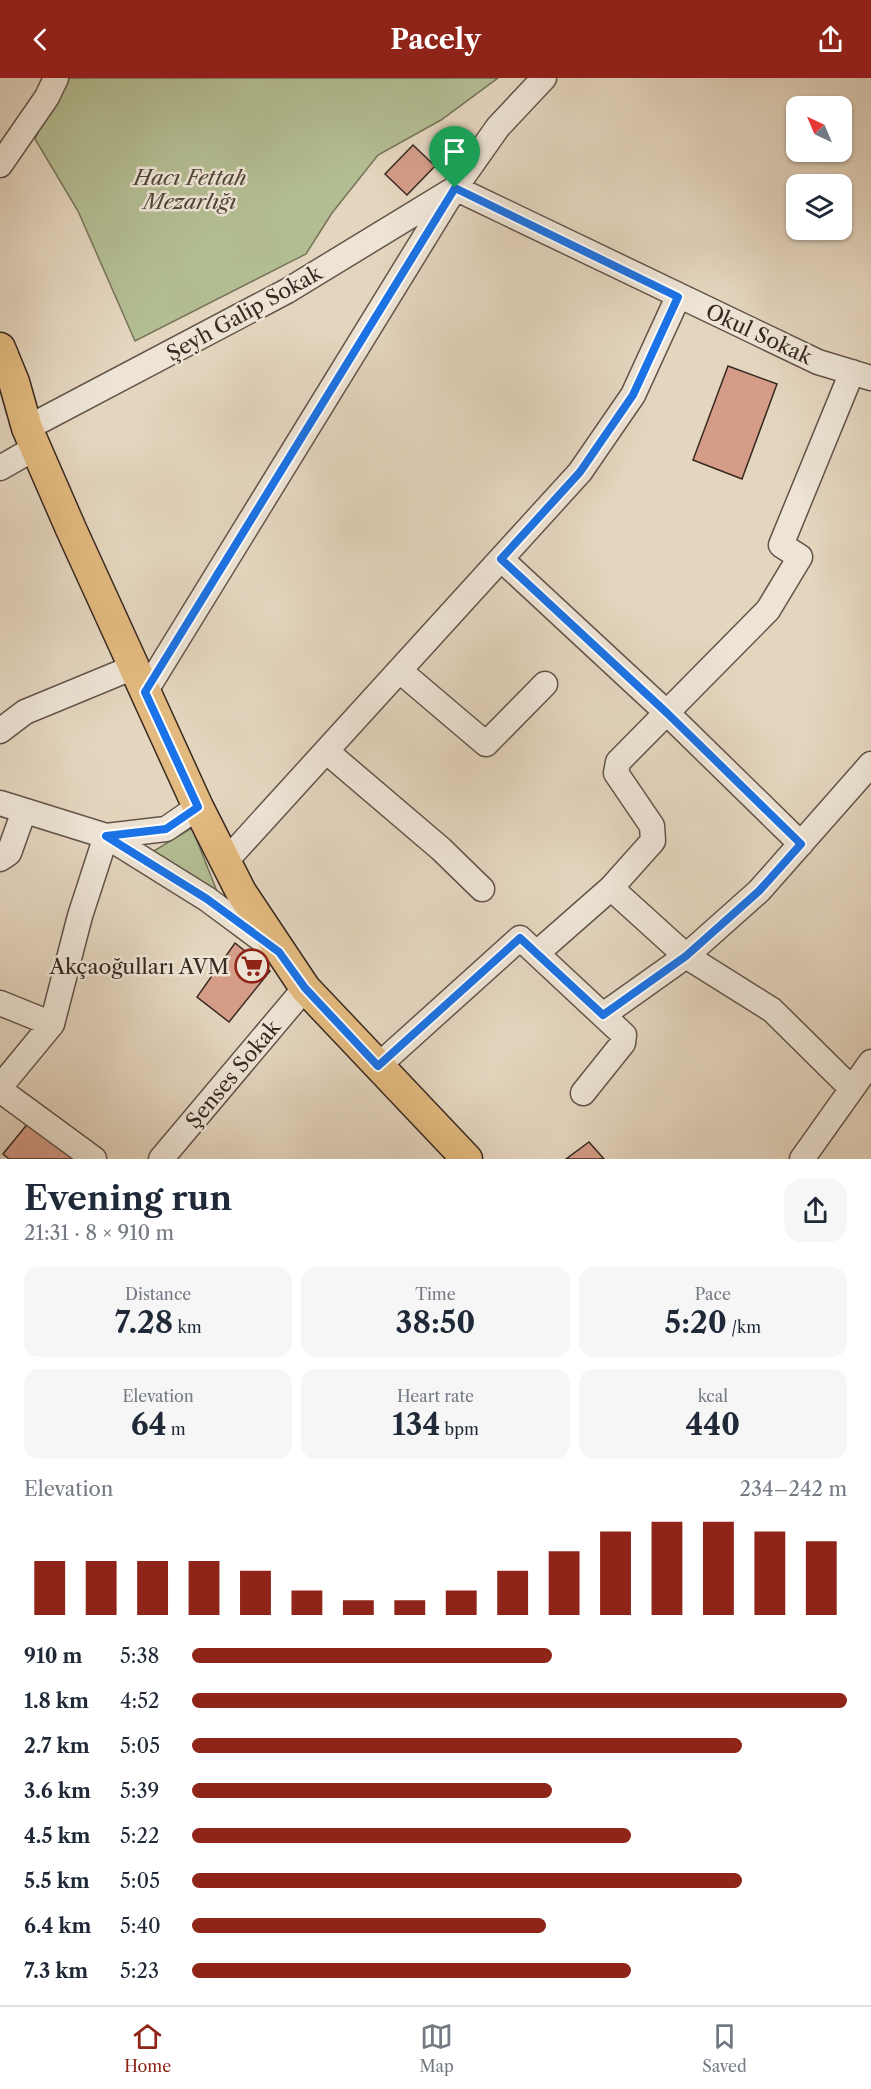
<!DOCTYPE html>
<html lang="en">
<head>
<meta charset="utf-8">
<style>
	body { margin:0; font-family:"Libre Caslon Text",serif; background:#f6f6f7; color:#1f2937; height:100vh; display:flex; flex-direction:column; font-size:22px; white-space:nowrap }
	* { box-sizing:border-box; margin:0 }
	p { font-size:20px; color:#747a83 }
	.icon { flex:none; width:33px; height:33px; fill:none; stroke:currentColor; stroke-width:2; stroke-linecap:round; stroke-linejoin:round }
	.map { position:relative; height:1081px; overflow:hidden }
	.sheet { display:flex; flex-direction:column; background:#fff; flex:1 }
	.sheet>* { flex:none }
	.needle { width:39px; rotate:316deg }
	.buttons { position:absolute; left:786px; top:18px; display:grid; gap:12px }
	.buttons a { display:grid; place-items:center; width:66px; height:66px; border-radius:12px; background:#fff; box-shadow:0 2px 4px #0004; font-size:30px }
	.pin { position:absolute; display:grid; place-items:center; width:51px; height:51px; color:#fff; margin:-62px -26px; border-radius:50% 50% 50% 0; rotate:-45deg; box-shadow:0 0 6px #0007 }
	.pin .icon { rotate:45deg }
	.round { display:grid; place-items:center; flex:none; width:63px; height:63px; border-radius:18px; background:#f6f6f7 }
	.head { display:flex; align-items:center; justify-content:space-between; height:102px; padding:0 24px }
	h1 { font-size:33px; font-weight:700; line-height:45px }
	.metrics { display:grid; grid-template-columns:repeat(3,1fr); gap:9px; height:102px; padding:6px 24px }
	.metrics div { display:grid; align-content:center; border-radius:15px; background:#f6f6f7; text-align:center }
	.metrics b { font-size:30px; font-weight:700 }
	.metrics small { font-size:16px; font-weight:400 }
	.metrics p { font-size:16px }
	.chart { height:168px; padding:12px 24px }
	.chart p { display:flex; justify-content:space-between }
	.chart svg { width:100%; height:108px; margin-top:6px; stroke:#8f2418; stroke-width:6 }
	ul { padding:0 24px; list-style:none; font-size:20px }
	li { display:grid; grid-template-columns:96px 72px 1fr; align-items:center; height:45px }
	li i { height:15px; border-radius:8px; background:#8f2418 }
	header { display:flex; justify-content:space-between; align-items:center; height:78px; padding:0 24px; background:#8f2418; color:#fff; font-size:27px; font-weight:700 }
	.tabs { display:flex; justify-content:space-around; align-items:center; height:84px; border-top:2px solid #e0e1e3; background:#fff; font-size:16px; color:#747a83 }
	.tabs a { display:grid; justify-items:center; gap:3px }
	.tabs .selected { color:#8f2418 }
	.map>svg:first-child { display:block }
	.green { fill:#b3bd92; stroke:#76735a; stroke-width:1.5 }
	.building { fill:#d59d88; stroke:#382923; stroke-width:1.5 }
	.lines { fill:none; stroke-linecap:round; stroke-linejoin:round }
	.minor-casing { stroke:#63544a; stroke-width:27 }
	.major-casing { stroke:#382923; stroke-width:33 }
	.minor { stroke:#ede4d5; stroke-width:24 }
	.major { stroke:#e2ba7f; stroke-width:30 }
	.route-casing { stroke:#fff; stroke-width:12 }
	.route { stroke:#1a73e8; stroke-width:8 }
	.labels { text-anchor:middle; dominant-baseline:central; stroke-width:5; stroke-linejoin:round; paint-order:stroke }
	.park-label { font-size:21px; font-style:italic; fill:#514739; stroke:#ede4d5 }
	.street-label { font-size:21px; fill:#382923; stroke:#ede4d5 }
	.poi-label { font-size:21px; fill:#382923; stroke:#ede4d5; text-anchor:end }
</style>
</head>
<body>
<header><svg class="icon" aria-label="back" viewBox="0 0 24 24"><path d="M15 5l-7 7 7 7"/></svg>Pacely<svg class="icon" aria-label="share" viewBox="0 0 24 24"><path d="M12 15V3M7 8l5-5 5 5M5 13v7h14v-7"/></svg></header>
<div class="map">
<svg width="871" height="1081" viewBox="0 0 871 1081">
	<rect width="100%" height="100%" fill="#e4d5be"/>
	<filter id="stains"><feTurbulence type="fractalNoise" baseFrequency=".00333" numOctaves="4"/><feColorMatrix values="0 0 0 0 .2 0 0 0 0 .09 0 0 0 0 .02 0 0 0 .5 -.17"/></filter>
	<radialGradient id="worn" r=".72"><stop offset=".6" stop-color="#630" stop-opacity="0"/><stop offset="1" stop-color="#630" stop-opacity=".3"/></radialGradient>
	<!-- green -->
	<path class="green" d="M62 0H498L441 42 378 77 332 135 306 176 135 263 78 133 35 61Z
		M192 750 220 821 152 774Z"/>
	<!-- building -->
	<path class="building" d="M413 67 435 88 407 117 385 96Z
		M728 288 777 306 742 401 693 382Z
		M235 865 270 893 229 944 197 919Z
		M29 1044 75 1081H9L3 1076Z
		M589 1064 604 1081H566Z"/>
	<g class="lines">
		<defs>
			<path id="minor" d="M0 87 47 19 56 0
				M455 110 818 284 871 300
				M27 350 287 213 451 113
				M0 390 35 370
				M501 481 667 635 801 766
				M400 593 486 666 545 606
				M145 614 455 110 498 49 544 0
				M0 653 25 634 134 589
				M326 673 441 771 482 811
				M0 725 106 758 207 821 273 870
				M0 781 9 775 24 733
				M225 784 580 394 633 317 678 219
				M611 810 653 763 652 748 616 695 618 684 768 532 800 479 781 467 852 294
				M537 875 611 810 686 878 772 932 851 1010
				M0 925 52 946
				M603 937 686 878 759 813 871 686
				M378 988 520 860 624 957 623 965 583 1015
				M0 1009 52 946 80 838 106 758 166 751 198 729
				M0 1012 94 1081
				M161 1081 305 910
				M802 1081 871 984"/>
			<path id="major" d="M0 270 14 304 27 350 71 451 198 729 241 814 305 910 467 1081"/>
		</defs>
		<!-- minor casing -->
		<use href="#minor" class="minor-casing"/>
		<!-- major casing -->
		<use href="#major" class="major-casing"/>
		<!-- minor -->
		<use href="#minor" class="minor"/>
		<!-- major -->
		<use href="#major" class="major"/>
	</g>
	<g class="lines">
		<defs>
			<path id="route" d="M455 110 678 219 633 317 580 394 501 481 667 635 801 766 759 813 686 878 603 937 520 860 378 988 305 910 279 874 207 821 106 758 166 751 198 729 145 614Z"/>
		</defs>
		<!-- route casing -->
		<use href="#route" class="route-casing"/>
		<!-- route -->
		<use href="#route" class="route"/>
	</g>
	<!-- icons -->
	<defs>
		<symbol id="supermarket-ring" viewBox="-11 -11 22 22"><circle r="9.5" fill="#ede4d5" stroke="#8f2418" stroke-width="1.5"/><path d="M-6-5.5h2.5l.6 2H6L4.5 2H-2.5L-4.4-4H-6ZM-1.5 3.2a1.3 1.3 0 1 0 .1 0ZM3 3.2a1.3 1.3 0 1 0 .1 0Z" fill="#8f2418"/></symbol>
	</defs>
	<g fill-rule="evenodd">
		<use href="#supermarket-ring" x="233" y="869" width="38" height="38"/>
	</g>
	<g class="labels">
		<!-- park labels -->
		<g class="park-label">
			<text x="190" y="99">Hacı Fettah<tspan x="190" dy="24">Mezarlığı</tspan></text>
		</g>
		<!-- street labels -->
		<g class="street-label">
			<text transform="translate(244 235) rotate(-29)">Şeyh Galip Sokak</text>
			<text transform="translate(759 256) rotate(25)">Okul Sokak</text>
			<text transform="translate(233 996) rotate(-50)">Şenses Sokak</text>
		</g>
		<!-- poi labels -->
		<g class="poi-label">
			<text x="229" y="888">Akçaoğulları AVM</text>
		</g>
	</g>
	<rect width="100%" height="100%" filter="url(#stains)"/>
	<rect width="100%" height="100%" fill="url(#worn)"/>
</svg>
<div class="buttons">
<a><svg class="needle" viewBox="-14 -14 28 28"><path d="M0-13l5 13h-10z" fill="#e53935"/><path d="M0 13l5-13h-10z" fill="#747a83"/></svg></a>
<a><svg class="icon" aria-label="layers" viewBox="0 0 24 24"><path d="M12 4l9 5-9 5-9-5zM3 14l9 5 9-5"/></svg></a>
</div>
<div class="pin" style="left:455px;top:110px;background:#1e9e55"><svg class="icon" aria-label="arrive" viewBox="0 0 24 24"><path d="M6 21V4h12l-3 4 3 4H6"/></svg></div>
</div>
<section class="sheet">
<div class="head"><div><h1>Evening run</h1><p>21:31 · 8 × 910 m</p></div><a class="round"><svg class="icon" aria-label="share" viewBox="0 0 24 24"><path d="M12 15V3M7 8l5-5 5 5M5 13v7h14v-7"/></svg></a></div>
<div class="metrics">
<div><p>Distance</p><b>7.28<small> km</small></b></div>
<div><p>Time</p><b>38:50</b></div>
<div><p>Pace</p><b>5:20<small> /km</small></b></div>
</div>
<div class="metrics">
<div><p>Elevation</p><b>64<small> m</small></b></div>
<div><p>Heart rate</p><b>134<small> bpm</small></b></div>
<div><p>kcal</p><b>440</b></div>
</div>
<div class="chart"><p><span>Elevation</span>234–242 m</p>
<svg viewBox="0 0 160 44" preserveAspectRatio="none"><path d="M5 44V22M15 44V22M25 44V22M35 44V22M45 44V26M55 44V34M65 44V38M75 44V38M85 44V34M95 44V26M105 44V18M115 44V10M125 44V6M135 44V6M145 44V10M155 44V14"/></svg>
</div>
<ul>
<li><b>910 m</b>5:38<i style="width:55%"></i></li>
<li><b>1.8 km</b>4:52<i style="width:100%"></i></li>
<li><b>2.7 km</b>5:05<i style="width:84%"></i></li>
<li><b>3.6 km</b>5:39<i style="width:55%"></i></li>
<li><b>4.5 km</b>5:22<i style="width:67%"></i></li>
<li><b>5.5 km</b>5:05<i style="width:84%"></i></li>
<li><b>6.4 km</b>5:40<i style="width:54%"></i></li>
<li><b>7.3 km</b>5:23<i style="width:67%"></i></li>
</ul>
</section>
<nav class="tabs">
<a class="selected"><svg class="icon" aria-label="home" viewBox="0 0 24 24"><path d="M3 11l9-7 9 7M6 9v11h12V9"/></svg>Home</a>
<a><svg class="icon" aria-label="map" viewBox="0 0 24 24"><path d="M3 6l6-2 6 2 6-2v14l-6 2-6-2-6 2zM9 4v14M15 6v14"/></svg>Map</a>
<a><svg class="icon" aria-label="saved" viewBox="0 0 24 24"><path d="M7 4h10v16l-5-4-5 4z"/></svg>Saved</a>
</nav>
</body>
</html>
